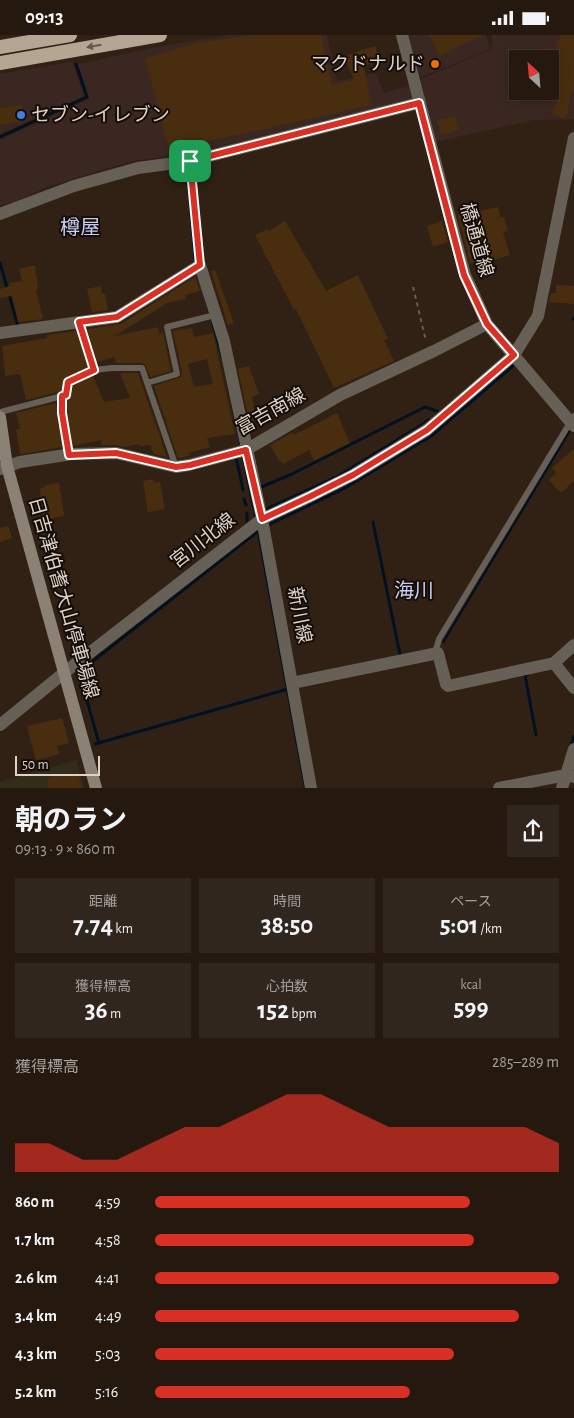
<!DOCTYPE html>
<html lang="ja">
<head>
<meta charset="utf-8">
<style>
	body { margin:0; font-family:"Alegreya Sans","Noto Sans JP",sans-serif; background:#31261d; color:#f1f3f6; height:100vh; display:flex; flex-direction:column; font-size:19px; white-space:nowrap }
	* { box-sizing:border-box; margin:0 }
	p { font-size:16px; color:#a3a09e }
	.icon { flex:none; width:28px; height:28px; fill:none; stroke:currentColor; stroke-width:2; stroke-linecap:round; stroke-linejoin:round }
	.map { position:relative; height:753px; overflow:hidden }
	.drawer { display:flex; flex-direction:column; background:#25190f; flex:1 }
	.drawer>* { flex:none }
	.needle { width:32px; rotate:334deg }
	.controls { position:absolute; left:509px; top:15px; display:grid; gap:10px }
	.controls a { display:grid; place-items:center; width:50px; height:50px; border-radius:0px; background:#25190f; box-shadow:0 2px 12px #0003,0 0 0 1px #42382f; font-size:25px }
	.scale { position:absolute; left:15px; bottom:12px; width:85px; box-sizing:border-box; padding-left:5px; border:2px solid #ddd2c9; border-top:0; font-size:14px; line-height:18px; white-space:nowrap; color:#ddd2c9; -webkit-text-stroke:4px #140c07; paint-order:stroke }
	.pin { position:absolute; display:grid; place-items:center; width:42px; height:42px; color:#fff; margin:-21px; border-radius:10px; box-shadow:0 2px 8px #0006 }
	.round { display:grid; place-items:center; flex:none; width:52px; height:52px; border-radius:0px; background:#31261d }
	.head { display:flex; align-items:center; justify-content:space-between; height:85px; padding:0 15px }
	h1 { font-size:28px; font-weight:700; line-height:38px }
	.figures { display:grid; grid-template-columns:repeat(3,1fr); gap:8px; height:85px; padding:5px 15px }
	.figures div { display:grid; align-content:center; border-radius:0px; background:#31261d; text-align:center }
	.figures b { font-size:25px; font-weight:700 }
	.figures small { font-size:14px; font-weight:400 }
	.figures p { font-size:14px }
	.chart { height:140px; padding:10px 15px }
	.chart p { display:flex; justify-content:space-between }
	.chart svg { width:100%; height:90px; margin-top:5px; fill:#d93025; opacity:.7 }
	ul { padding:0 15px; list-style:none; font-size:16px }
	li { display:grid; grid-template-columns:80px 60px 1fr; align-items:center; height:38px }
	li i { height:12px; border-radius:6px; background:#d93025 }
	.status { display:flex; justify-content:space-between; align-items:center; height:35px; padding:0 25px; background:#25190f; direction:ltr }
	.status svg { height:14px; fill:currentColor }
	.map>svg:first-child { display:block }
	.commercial { fill:#3a2722; fill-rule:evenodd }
	.education { fill:#322c1b }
	.water { fill:#012 }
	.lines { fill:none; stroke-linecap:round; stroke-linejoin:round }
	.stream { stroke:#012; stroke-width:3 }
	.building { fill:#482e0e; fill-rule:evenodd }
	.path { stroke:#6a5c50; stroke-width:2; stroke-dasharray:4 4; stroke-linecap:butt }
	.service { stroke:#666057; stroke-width:6 }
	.minor { stroke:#666057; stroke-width:12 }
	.secondary { stroke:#8b8174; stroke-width:12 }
	.trunk { stroke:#b4a693; stroke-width:14 }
	.oneway { fill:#64594d }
	.route-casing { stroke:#fff; stroke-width:10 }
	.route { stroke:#d93025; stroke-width:6 }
	.food-dot { fill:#e8710a; stroke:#140c07; stroke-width:2 }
	.shop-dot { fill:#3f7fe0; stroke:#140c07; stroke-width:2 }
	.labels { text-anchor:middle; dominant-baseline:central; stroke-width:4; stroke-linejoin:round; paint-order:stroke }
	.poi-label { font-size:19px; fill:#ddd2c9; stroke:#140c07; text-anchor:end }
	.street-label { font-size:19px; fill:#ddd2c9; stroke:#140c07 }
	.neighbourhood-label { font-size:20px; fill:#c8ccf7; stroke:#140c07 }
</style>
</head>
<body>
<div class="status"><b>09:13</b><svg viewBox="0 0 49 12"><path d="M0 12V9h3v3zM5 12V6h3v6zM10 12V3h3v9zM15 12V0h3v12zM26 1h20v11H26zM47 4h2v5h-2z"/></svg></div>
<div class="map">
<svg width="574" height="753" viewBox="0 0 574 753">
	<rect width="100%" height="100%" fill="#312114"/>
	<!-- commercial -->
	<path class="commercial" d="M229 0H327L337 46 376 38 384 58 409 50 413 64 190 118 132 126 47 152 14 167 0 170V105L89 64 78 29 162 11Z
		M408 0H486L490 14 419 43Z
		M492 0H574V84L534 85 435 107 419 45 492 14ZM518 24H550V56H518Z
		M72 27 84 61 0 99V39Z"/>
	<!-- education -->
	<path class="education" d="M76 725 84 753H0V747Z"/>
	<!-- water -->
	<path class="water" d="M187 130 195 206 222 312 256 481 307 753H304L254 481 223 330 194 227 185 131Z
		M428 383 430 384 422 390 338 443 263 477V474L337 440 422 388Z
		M569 395 571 396 444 608 442 607Z"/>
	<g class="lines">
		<!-- stream -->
		<path class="stream" d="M0 102 87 62 76 29
			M0 228 18 291
			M573 284H574
			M236 422 243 455
			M259 453 292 439 425 372 437 376
			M244 464 246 470
			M247 486V478
			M373 487 400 620
			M268 490 345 453 431 401 513 331
			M528 639 525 640 536 700
			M99 708 79 637 257 497
			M95 709 288 654
			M571 710 574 701"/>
	</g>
	<!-- building -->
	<path class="building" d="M250 0H321L332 50 354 45 344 21 375 11 380 26 364 31 371 70 169 115 145 23 194 9Z
		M429 0H484L450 15V17L439 21Z
		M561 0H574V52L569 65H570L567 74 569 76 564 84 551 77 560 62 553 59 554 56 550 54V24H542L547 12 554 15Z
		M22 70 24 86 0 90V73Z
		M455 81 459 95 441 100 437 85Z
		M498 172 501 183 504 182 508 196 503 197 510 220 483 228 482 225 470 229 458 180Z
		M285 186 326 256 358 240 388 304 384 305 394 326 334 353 296 274 294 275 255 200 268 194 269 196Z
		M442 186 448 207 433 212 427 191Z
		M35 230 38 254 36 255 43 284 18 287 12 261 0 263V254L10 251 9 248 22 246 19 234Z
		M215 235 234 288 228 290 211 236Z
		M195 242 200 256 185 260 186 264 167 268 115 301 158 292 159 299 163 298 171 336 150 342 146 331 143 328H116L114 322 97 327 87 294 121 289Z
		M556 250 574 251V269L549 267 551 258H556Z
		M101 251 102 259 105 258 108 275 92 277 87 254Z
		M192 293 194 302 213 298 235 399 207 403 210 412 189 418 190 421 178 423 154 351 181 342 182 338 173 296ZM207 324 213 349 194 352 188 329Z
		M76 296 88 332 64 344 62 356 26 365 20 339 5 341 2 311 47 303V300Z
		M249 331 259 359 252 362 255 378H252L256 394 251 395 238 334Z
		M120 338H138L167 422 154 419 150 410 140 411 139 409 125 412 116 410H102L101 405 72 411 66 365 71 361 73 350 93 341 104 367 130 363Z
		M56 368 63 412 20 419 16 394H20L16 378Z
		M337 378 350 408 314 426 309 415 283 429 281 426 280 427 270 410 293 397 294 400Z
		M574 414V446L561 458 549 445 556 438 552 433Z
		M153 444 154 448 160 447 165 474 148 477 143 446Z
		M59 448 64 481 43 485 40 453 45 452V450Z
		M8 491 12 503 0 507V493Z
		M62 683 69 708 57 711 59 719 36 726 27 691Z
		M65 738 67 742 78 738 82 753H49L47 743Z"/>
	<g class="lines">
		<!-- path -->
		<path class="path" d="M413 252 426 306"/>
		<!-- service -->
		<path class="service" d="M190 126 200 230
			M79 287 94 335
			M147 348 177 339 167 292 215 280
			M61 361 62 378 69 420
			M0 377 66 360 68 347 94 335 112 333H142L176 432
			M435 618 439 604 574 381"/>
		<!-- minor -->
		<path class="minor" d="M402 0 465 240 487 289 574 391
			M0 179 74 151 138 133 190 126 419 68
			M0 298 117 282 200 230 224 306 262 484 311 753
			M0 434 20 427 72 419 116 418 176 432 189 430 246 415 340 360 434 316 487 289
			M554 628 574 610
			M292 648 438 618 446 649 448 651 554 628 574 653
			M0 690 65 637 262 484 309 462 353 440 427 395 514 320 538 281 574 103
			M499 753 566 740 574 742
			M562 753 574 714"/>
		<!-- secondary -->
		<path class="secondary" d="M0 382 7 431 96 753"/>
		<!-- trunk -->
		<path class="trunk" d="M0 12 70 0
			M0 28 160 0"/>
	</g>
	<!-- one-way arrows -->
	<defs><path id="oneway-solid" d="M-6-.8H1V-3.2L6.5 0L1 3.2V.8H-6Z" transform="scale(1.25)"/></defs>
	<use class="oneway" href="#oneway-solid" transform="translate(94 11) rotate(170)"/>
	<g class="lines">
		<defs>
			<path id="route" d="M419 68 464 240 487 289 514 320 427 395 353 440 309 462 262 484 246 415 190 430 176 432 116 418 69 420 62 378V361L66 360 68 347 94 335 79 287 117 282 200 230 190 126Z"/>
		</defs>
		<!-- route casing -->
		<use href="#route" class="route-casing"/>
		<!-- route -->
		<use href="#route" class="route"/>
	</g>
	<!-- markers -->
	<circle class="food-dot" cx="435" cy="29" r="5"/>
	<circle class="shop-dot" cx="21" cy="80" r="5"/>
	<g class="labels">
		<!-- poi labels -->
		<g class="poi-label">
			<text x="425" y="29">マクドナルド</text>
			<text x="31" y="80" text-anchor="start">セブン-イレブン</text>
		</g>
		<!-- street labels -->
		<g class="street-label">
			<text transform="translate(476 205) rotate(74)">橋通道線</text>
			<text transform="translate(271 377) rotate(-29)">富吉南線</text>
			<text transform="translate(203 506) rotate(-38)">宮川北線</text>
			<text transform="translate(63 563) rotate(74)">日吉津伯耆大山停車場線</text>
			<text transform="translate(299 580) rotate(79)">新川線</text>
		</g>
		<!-- neighbourhood labels -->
		<g class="neighbourhood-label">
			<text x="80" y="193">樽屋</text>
			<text x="414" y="556">海川</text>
		</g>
	</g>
</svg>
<div class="controls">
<a><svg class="needle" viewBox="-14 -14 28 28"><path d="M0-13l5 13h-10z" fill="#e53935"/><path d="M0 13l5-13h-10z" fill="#a3a09e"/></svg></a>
</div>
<div class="scale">50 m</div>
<div class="pin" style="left:190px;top:126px;background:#1e9e55"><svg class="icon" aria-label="arrive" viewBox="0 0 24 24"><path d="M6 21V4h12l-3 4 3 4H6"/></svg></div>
</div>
<section class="drawer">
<div class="head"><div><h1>朝のラン</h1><p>09:13 · 9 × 860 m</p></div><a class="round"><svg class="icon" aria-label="share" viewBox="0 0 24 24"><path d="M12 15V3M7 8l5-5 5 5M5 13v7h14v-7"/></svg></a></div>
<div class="figures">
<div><p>距離</p><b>7.74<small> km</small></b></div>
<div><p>時間</p><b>38:50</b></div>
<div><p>ペース</p><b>5:01<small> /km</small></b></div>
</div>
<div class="figures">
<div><p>獲得標高</p><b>36<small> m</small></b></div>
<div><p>心拍数</p><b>152<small> bpm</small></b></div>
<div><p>kcal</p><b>599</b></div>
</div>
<div class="chart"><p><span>獲得標高</span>285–289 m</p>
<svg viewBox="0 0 160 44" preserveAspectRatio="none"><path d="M0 44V30L10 30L20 38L30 38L40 30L50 22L60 22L70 14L80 6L90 6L100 14L110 22L120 22L130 22L140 22L150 22L160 30V44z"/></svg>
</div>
<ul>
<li><b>860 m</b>4:59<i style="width:78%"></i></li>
<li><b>1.7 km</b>4:58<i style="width:79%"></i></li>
<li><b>2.6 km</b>4:41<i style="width:100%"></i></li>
<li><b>3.4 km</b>4:49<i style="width:90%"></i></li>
<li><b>4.3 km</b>5:03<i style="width:74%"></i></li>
<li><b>5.2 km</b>5:16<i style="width:63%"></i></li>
</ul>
</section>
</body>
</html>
